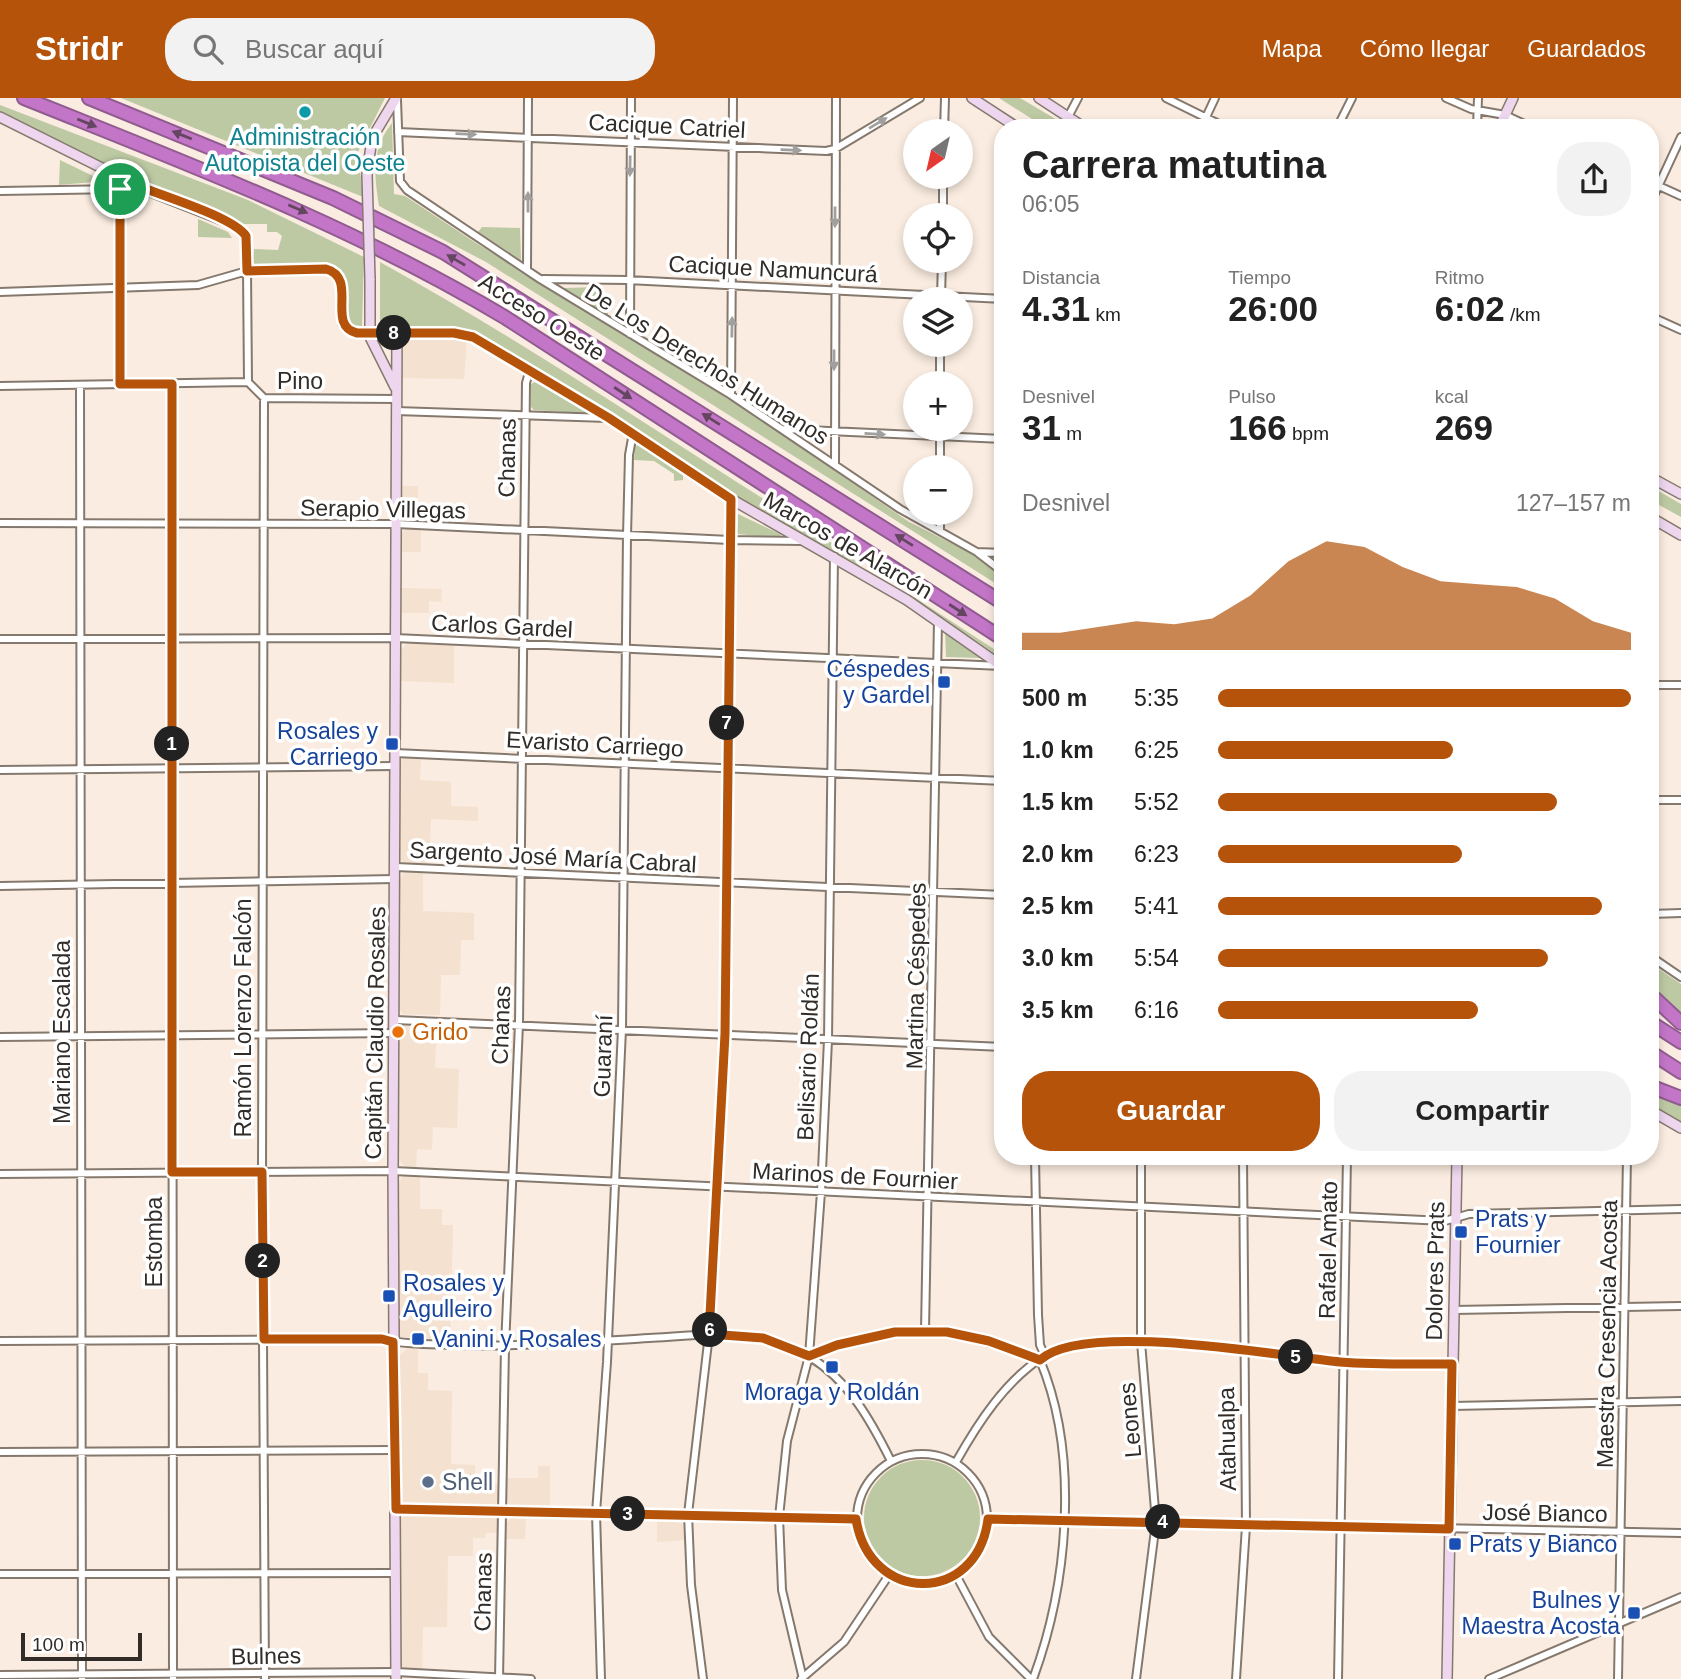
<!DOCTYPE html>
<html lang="es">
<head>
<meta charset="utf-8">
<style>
	body { margin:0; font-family:Helvetica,sans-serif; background:#f2f2f2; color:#222; height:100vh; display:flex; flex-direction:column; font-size:26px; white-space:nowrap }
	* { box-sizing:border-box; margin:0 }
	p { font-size:23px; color:#767676 }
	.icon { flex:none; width:38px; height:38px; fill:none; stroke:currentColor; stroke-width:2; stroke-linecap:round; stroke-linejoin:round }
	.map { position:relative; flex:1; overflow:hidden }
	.side { position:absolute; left:994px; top:21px; width:665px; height:1046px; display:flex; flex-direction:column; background:#fff; border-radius:28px; box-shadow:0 4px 10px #0003 }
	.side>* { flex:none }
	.needle { width:46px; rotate:214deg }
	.fabs { position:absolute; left:903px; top:21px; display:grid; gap:14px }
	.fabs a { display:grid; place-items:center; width:70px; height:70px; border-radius:50%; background:#fff; box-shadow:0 4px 10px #0003; font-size:35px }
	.scale { position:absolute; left:21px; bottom:18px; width:121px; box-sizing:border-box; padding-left:7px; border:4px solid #312c28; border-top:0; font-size:19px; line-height:24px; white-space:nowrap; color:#312c28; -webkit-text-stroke:5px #fff; paint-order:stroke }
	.pin { position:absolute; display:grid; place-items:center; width:60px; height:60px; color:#fff; margin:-30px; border:4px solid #fff; border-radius:50%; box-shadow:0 2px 7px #0007 }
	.km { position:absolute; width:35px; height:35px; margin:-18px; border-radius:50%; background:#222; color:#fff; font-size:19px; line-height:35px; text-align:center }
	.round { display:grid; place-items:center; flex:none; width:74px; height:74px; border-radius:28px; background:#f2f2f2 }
	.overview { display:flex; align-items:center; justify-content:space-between; height:119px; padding:0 28px }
	h1 { font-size:38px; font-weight:700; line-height:52px }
	.stats { display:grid; grid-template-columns:repeat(3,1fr); gap:10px; height:119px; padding:7px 28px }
	.stats div { display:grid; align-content:center }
	.stats b { font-size:35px; font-weight:700 }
	.stats small { font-size:19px; font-weight:400 }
	.stats p { font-size:19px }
	.chart { height:196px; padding:14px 28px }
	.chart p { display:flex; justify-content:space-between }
	.chart svg { width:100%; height:126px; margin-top:7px; fill:#b45309; opacity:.7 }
	.cta { display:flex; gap:14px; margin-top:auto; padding:14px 28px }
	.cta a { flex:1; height:80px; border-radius:28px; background:#b45309; color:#fff; font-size:28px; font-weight:700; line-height:80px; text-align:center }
	.cta a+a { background:#f2f2f2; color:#222 }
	ul { padding:0 28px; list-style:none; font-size:23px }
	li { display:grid; grid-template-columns:112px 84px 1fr; align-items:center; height:52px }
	li i { height:18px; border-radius:9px; background:#b45309 }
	header { display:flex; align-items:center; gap:42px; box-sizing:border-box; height:98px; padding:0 35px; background:#b45309; color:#fff }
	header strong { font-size:33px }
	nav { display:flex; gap:38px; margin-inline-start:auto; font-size:24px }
	.search { width:490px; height:63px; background:#f2f2f2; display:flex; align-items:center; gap:18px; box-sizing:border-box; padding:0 24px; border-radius:28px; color:#767676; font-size:26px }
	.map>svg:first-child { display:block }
	.built { fill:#f4e1cf }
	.green { fill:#bdc9a3 }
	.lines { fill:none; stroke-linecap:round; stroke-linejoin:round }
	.street-casing { stroke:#85796e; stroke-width:10 }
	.secondary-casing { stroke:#85796e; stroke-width:12 }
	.highway-casing { stroke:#905c8f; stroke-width:16 }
	.street { stroke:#fff; stroke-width:6 }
	.secondary { stroke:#edd6ee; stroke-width:9 }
	.highway { stroke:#c376c7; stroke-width:12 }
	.secondary-bridge-casing { stroke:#85796e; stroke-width:12; stroke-linecap:butt }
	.secondary-bridge { stroke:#edd6ee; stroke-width:9 }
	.oneway { fill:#644660 }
	.oneway2 { fill:#a2a09e }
	.route-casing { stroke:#fff; stroke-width:14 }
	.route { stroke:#b45309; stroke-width:9 }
	.culture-dot { fill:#0f9aa8; stroke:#fff; stroke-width:2.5 }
	.transit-dot { fill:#1a4fb4; stroke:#fff; stroke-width:2.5 }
	.food-dot { fill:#e8710a; stroke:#fff; stroke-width:2.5 }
	.service-dot { fill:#5c6f8a; stroke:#fff; stroke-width:2.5 }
	.labels { text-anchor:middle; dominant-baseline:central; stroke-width:7; stroke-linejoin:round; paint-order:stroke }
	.street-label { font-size:23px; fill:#312c28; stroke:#fff }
	.culture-label { font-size:23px; fill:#0d838f; stroke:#fff }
	.transit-label { font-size:23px; fill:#164399; stroke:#fff; text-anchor:start }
	.food-label { font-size:23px; fill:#c56008; stroke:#fff; text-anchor:start }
	.service-label { font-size:23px; fill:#4e5e75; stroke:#fff; text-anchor:start }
</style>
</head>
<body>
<header>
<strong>Stridr</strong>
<div class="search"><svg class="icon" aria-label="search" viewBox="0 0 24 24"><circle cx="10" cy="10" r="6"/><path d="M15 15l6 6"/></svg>Buscar aquí</div>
<nav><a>Mapa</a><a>Cómo llegar</a><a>Guardados</a></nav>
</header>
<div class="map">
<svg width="1681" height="1581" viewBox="0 0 1681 1581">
	<rect width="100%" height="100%" fill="#faece0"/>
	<!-- built -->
	<path class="built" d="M403 240 467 241 464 281 401 280Z
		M400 388H418V424L407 423 401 419Z
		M407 430 421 431V454H401L400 437Z
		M400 490 442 491 441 504 429 503V515H400Z
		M408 545 454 547V585L400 583V553Z
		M403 659 421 660 420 682 451 684V708L478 709V723L431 721 429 767 406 766 400 762V665Z
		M405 773H423V813L474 815V842H461L460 877H441L440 917 403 916 399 911 400 781Z
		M404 926H414V943L436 944 435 970 459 971 457 1030 433 1029 432 1052 417 1051 416 1071 407 1070 398 1062 399 931Z
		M498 931 514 934V956L498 955Z
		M404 1077H420V1111H442V1127H453L450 1243 399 1239V1084Z
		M406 1251H418V1275H428V1292L452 1293 451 1366 475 1367V1386H498V1402L494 1407 401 1406 400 1258Z
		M538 1368H550V1409L509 1407 505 1402V1380H538Z
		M406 1416 491 1417 498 1421V1435H486L485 1440H473V1458H448L447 1529H423L422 1572H405L401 1566 400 1421Z
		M513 1418 526 1419 525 1441H505L506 1425Z
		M657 1422 682 1425 685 1442 657 1444Z"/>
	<!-- green -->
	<path class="green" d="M121 0H385L358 54 363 99Z
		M999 0H1020L1071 30H1046Z
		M0 7 248 102 364 159 362 228 352 227 346 221C346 202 349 183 335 169L255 168 252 165 254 151 278 152 282 138 277 134H267V126H242L222 114 140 85 0 13Z
		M392 25 394 96 405 98 476 145 762 322 909 424 975 457 1003 479V490L486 164 379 108C374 77 371 51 392 25Z
		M60 62 93 78 94 84 59 87Z
		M198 121 228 134 232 140 198 139Z
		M482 129 520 130 521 162 478 134Z
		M380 164C512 237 638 321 765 402 782 413 854 456 860 468L738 400 637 332 474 234 380 230Z
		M597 189 596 206 608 207V217L564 190Z
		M535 284 595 316 534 312 531 309V286Z
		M640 347 683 377V382L674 383V376L654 363 634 362 635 348Z
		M1650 388 1681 406V419L1650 402Z
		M738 416 780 436 781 440 737 436Z
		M914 499 1003 557V561L914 501Z
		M945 531 980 560 946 559Z
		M1650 865 1681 886V919L1650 891Z
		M1650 995 1681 1008V1027L1650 1009Z
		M864 1420a58 58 0 1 1 116 0a58 58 0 1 1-116 0Z"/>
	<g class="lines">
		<defs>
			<path id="street" d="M1166 0 1227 30
				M1446 0 1471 11 1505 17 1533 30
				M397 2 400 83 407 92 540 181 731 297 900 411 977 454 1003 474
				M1068 19 1078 0
				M1201 30 1215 0
				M1337 30 1352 0
				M1477 30 1478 0
				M944 33 945 0
				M398 34 826 53 835 51 920 0
				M1650 84 1681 98
				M0 93 120 91
				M1650 106 1681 39
				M943 117V79
				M527 172 528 0
				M543 181 628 182 1003 201
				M0 194 198 187 247 173 248 284
				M941 199 942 163
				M1650 218 1681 232
				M630 236 631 0
				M940 285V247
				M119 286 120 91 124 82
				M172 286 173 1581
				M80 287 82 1581
				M0 288 248 284 264 300 396 301
				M731 297 733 0
				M264 300 262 1074 265 1581
				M396 313 608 320
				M785 331 1003 341
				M835 367 836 0
				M940 369V331
				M0 425 396 426 730 442 804 443
				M940 433V415
				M977 454 1003 455
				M0 541 395 540 1001 568
				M1650 587H1681
				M395 655 1003 683
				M0 672 395 668
				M1650 702H1681
				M396 769 1003 797
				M0 788 395 781
				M1650 816 1681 815
				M1650 858 1681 879
				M395 922 1003 949
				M0 939 395 935
				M1035 1059 1038 1217 1040 1247 1045 1258
				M0 1076 393 1073 1445 1123 1469 1116 1681 1111
				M1453 1212 1681 1208
				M925 1233 938 523
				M0 1243 382 1241C407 1247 431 1246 456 1247 521 1249 584 1244 649 1240 703 1237 761 1228 810 1259 849 1283 871 1323 891 1363
				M809 1258C900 1220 951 1229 1040 1262
				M1452 1308 1681 1303
				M0 1354 395 1352
				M857 1421a65 65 0 1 1 130 0a65 65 0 1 1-130 0Z
				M956 1364C978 1325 1005 1283 1044 1258 1096 1225 1275 1258 1340 1264 1377 1267 1415 1266 1453 1266
				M396 1411 856 1421
				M988 1421 1681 1435
				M0 1476 395 1475
				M956 1477 989 1539 1031 1581
				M0 1577 396 1574 531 1581
				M499 1581 505 1249 519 926 526 285 529 274
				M601 1581 596 1415 607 1264 622 931 627 438 629 357 633 335
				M703 1581 691 1487 688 1416 709 1236 725 936 731 401
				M801 1581 844 1544 889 1477
				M803 1581 782 1492 779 1419 787 1343 809 1258 821 1094 828 942 834 458
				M1033 1581C1068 1486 1080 1358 1040 1262
				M1136 1581 1156 1424 1141 1244V1059
				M1236 1581 1246 1428 1243 1059
				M1338 1581 1347 1059
				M1489 1581 1681 1499
				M1618 1581 1627 1059"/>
			<path id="secondary" d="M972 0 1018 30
				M1039 0 1085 30
				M0 19 148 93 235 127 246 137 247 173 326 171C349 177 341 206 343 225L353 234 454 235 473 239 609 320 731 401 907 502 1003 569
				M1499 30 1513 0
				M367 77 372 40 396 0
				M370 181V239L395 289
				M1650 379 1681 396
				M1650 419 1681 437
				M1650 1012 1681 1030
				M396 1581 393 1073 397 235
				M1447 1581 1457 1059"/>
			<path id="highway" d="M24 0C188 66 353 128 506 220L1003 541
				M89 0 333 100 443 154 1003 505
				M1650 896 1681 925
				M1650 924 1681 944
				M1650 954 1681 974
				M1650 988 1681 1000"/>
		</defs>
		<!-- street casing -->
		<use href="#street" class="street-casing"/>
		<!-- secondary casing -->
		<use href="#secondary" class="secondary-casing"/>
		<!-- highway casing -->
		<use href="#highway" class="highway-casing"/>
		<!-- street -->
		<use href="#street" class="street"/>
		<!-- secondary -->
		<use href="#secondary" class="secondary"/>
		<!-- highway -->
		<use href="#highway" class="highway"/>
		<defs>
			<path id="secondary-bridge" d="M367 77 370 181"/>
		</defs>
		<!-- secondary-bridge casing -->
		<use href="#secondary-bridge" class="secondary-bridge-casing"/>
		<!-- secondary-bridge -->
		<use href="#secondary-bridge" class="secondary-bridge"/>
	</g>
	<!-- one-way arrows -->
	<defs><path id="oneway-solid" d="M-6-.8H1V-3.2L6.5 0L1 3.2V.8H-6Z" transform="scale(1.75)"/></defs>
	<g class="oneway">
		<use href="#oneway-solid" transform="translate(87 25) rotate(22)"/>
		<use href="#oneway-solid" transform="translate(182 37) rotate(-158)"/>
		<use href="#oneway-solid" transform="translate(298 111) rotate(23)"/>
		<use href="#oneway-solid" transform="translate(456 162) rotate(-150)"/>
		<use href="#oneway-solid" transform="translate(623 295) rotate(33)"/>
		<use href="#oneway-solid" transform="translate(711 321) rotate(-148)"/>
		<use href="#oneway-solid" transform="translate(904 442) rotate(-148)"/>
		<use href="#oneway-solid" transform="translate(958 512) rotate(33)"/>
	</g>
	<g class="oneway2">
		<use href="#oneway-solid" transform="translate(878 25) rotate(-31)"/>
		<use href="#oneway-solid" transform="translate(466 36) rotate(2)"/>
		<use href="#oneway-solid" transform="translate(791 52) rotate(2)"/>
		<use href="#oneway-solid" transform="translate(630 68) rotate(91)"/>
		<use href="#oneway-solid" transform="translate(528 104) rotate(-90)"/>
		<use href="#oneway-solid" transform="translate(835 119) rotate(90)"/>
		<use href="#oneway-solid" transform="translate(732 229) rotate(-89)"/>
		<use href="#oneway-solid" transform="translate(834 262) rotate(90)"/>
		<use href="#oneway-solid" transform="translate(875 336) rotate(3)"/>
	</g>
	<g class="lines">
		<defs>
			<path id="route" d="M124 82C151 95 232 117 246 138L247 173 326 171C359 180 325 228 357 235H454L473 239 609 320 731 401 725 936 709 1236 763 1240 809 1258 837 1247 895 1234H947L989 1243 1040 1262C1083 1222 1279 1258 1340 1264 1377 1267 1415 1266 1452 1266L1449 1431 988 1421C977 1508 869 1506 856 1421L396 1411 393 1244 382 1241H264L262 1074H172V286H120V91Z"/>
		</defs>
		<!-- route casing -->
		<use href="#route" class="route-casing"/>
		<!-- route -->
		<use href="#route" class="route"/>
	</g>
	<!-- markers -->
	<circle class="culture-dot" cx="305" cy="14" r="7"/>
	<g class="transit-dot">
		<rect x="937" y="577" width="14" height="14" rx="3.5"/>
		<rect x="385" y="639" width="14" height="14" rx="3.5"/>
		<rect x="1454" y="1127" width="14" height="14" rx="3.5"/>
		<rect x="382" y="1191" width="14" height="14" rx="3.5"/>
		<rect x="411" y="1234" width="14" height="14" rx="3.5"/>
		<rect x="825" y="1262" width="14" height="14" rx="3.5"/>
		<rect x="1448" y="1439" width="14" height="14" rx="3.5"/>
		<rect x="1627" y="1508" width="14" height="14" rx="3.5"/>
	</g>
	<circle class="food-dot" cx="398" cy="934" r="7"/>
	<circle class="service-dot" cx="428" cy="1384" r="7"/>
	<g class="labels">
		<!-- street labels -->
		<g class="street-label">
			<text transform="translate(667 28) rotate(3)">Cacique Catriel</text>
			<text transform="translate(773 171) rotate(3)">Cacique Namuncurá</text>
			<text transform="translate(542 219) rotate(32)">Acceso Oeste</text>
			<text transform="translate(707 266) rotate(32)">De Los Derechos Humanos</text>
			<text x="300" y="283">Pino</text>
			<text transform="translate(507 360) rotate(-89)">Chanas</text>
			<text transform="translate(383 411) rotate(1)">Serapio Villegas</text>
			<text transform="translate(848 447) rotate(30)">Marcos de Alarcón</text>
			<text transform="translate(502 528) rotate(3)">Carlos Gardel</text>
			<text transform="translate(595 646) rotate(3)">Evaristo Carriego</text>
			<text transform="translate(553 759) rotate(3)">Sargento José María Cabral</text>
			<text transform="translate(916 878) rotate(-89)">Martina Céspedes</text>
			<text transform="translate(243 920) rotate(-90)">Ramón Lorenzo Falcón</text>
			<text transform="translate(501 927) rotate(-88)">Chanas</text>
			<text transform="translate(62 934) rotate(-90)">Mariano Escalada</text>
			<text transform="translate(375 935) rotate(-89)">Capitán Claudio Rosales</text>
			<text transform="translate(603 958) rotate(-88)">Guaraní</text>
			<text transform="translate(808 959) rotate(-88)">Belisario Roldán</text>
			<text transform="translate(855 1078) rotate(3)">Marinos de Fournier</text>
			<text transform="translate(154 1144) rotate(-90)">Estomba</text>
			<text transform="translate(1328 1152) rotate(-89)">Rafael Amato</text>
			<text transform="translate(1435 1173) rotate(-89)">Dolores Prats</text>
			<text transform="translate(1607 1236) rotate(-89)">Maestra Cresencia Acosta</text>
			<text transform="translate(1130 1322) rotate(-95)">Leones</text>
			<text transform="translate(1227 1341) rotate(-91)">Atahualpa</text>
			<text transform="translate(1545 1415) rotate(1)">José Bianco</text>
			<text transform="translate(483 1494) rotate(-89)">Chanas</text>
			<text transform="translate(266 1558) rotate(-1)">Bulnes</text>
		</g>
		<!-- culture labels -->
		<g class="culture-label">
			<text x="305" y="39">Administración<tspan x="305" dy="26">Autopista del Oeste</tspan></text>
		</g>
		<!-- transit labels -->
		<g class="transit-label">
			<text x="930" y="571" text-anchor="end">Céspedes<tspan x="930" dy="26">y Gardel</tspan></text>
			<text x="378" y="633" text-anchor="end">Rosales y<tspan x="378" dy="26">Carriego</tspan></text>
			<text x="1475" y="1121">Prats y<tspan x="1475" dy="26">Fournier</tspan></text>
			<text x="403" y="1185">Rosales y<tspan x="403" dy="26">Agulleiro</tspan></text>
			<text x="432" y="1241">Vanini y Rosales</text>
			<text x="832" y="1294" text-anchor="middle">Moraga y Roldán</text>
			<text x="1469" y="1446">Prats y Bianco</text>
			<text x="1620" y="1502" text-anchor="end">Bulnes y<tspan x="1620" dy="26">Maestra Acosta</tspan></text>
		</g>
		<!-- food labels -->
		<g class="food-label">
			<text x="412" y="934">Grido</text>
		</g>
		<!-- service labels -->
		<g class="service-label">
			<text x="442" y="1384">Shell</text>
		</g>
	</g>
</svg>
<div class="fabs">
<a><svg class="needle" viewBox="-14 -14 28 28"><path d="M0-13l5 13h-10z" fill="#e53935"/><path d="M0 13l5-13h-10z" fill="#767676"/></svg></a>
<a><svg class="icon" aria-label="locate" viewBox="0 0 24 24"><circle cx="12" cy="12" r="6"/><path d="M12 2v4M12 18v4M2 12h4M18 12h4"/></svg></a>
<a><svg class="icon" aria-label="layers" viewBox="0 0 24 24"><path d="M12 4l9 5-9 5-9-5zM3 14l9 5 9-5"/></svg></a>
<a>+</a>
<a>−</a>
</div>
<div class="scale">100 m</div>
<div class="pin" style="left:120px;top:91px;background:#1e9e55"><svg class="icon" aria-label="arrive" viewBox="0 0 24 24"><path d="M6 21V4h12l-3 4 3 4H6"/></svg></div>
<b class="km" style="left:172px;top:646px">1</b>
<b class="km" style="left:263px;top:1163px">2</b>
<b class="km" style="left:628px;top:1416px">3</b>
<b class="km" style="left:1163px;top:1424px">4</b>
<b class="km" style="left:1296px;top:1259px">5</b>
<b class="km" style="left:710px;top:1232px">6</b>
<b class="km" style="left:727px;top:625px">7</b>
<b class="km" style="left:394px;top:235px">8</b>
<section class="side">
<div class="overview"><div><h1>Carrera matutina</h1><p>06:05</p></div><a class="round"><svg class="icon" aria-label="share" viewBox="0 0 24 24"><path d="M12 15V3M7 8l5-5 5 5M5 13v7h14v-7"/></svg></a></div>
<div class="stats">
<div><p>Distancia</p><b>4.31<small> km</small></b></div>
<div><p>Tiempo</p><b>26:00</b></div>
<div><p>Ritmo</p><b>6:02<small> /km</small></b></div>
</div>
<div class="stats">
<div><p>Desnivel</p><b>31<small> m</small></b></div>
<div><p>Pulso</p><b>166<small> bpm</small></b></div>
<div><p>kcal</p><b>269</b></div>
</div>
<div class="chart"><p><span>Desnivel</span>127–157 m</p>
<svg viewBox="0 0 160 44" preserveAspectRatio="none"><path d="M0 44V38L10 38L20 36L30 34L40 35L50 33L60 25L70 13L80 6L90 8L100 15L110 20L120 21L130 22L140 26L150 34L160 38V44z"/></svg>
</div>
<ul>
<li><b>500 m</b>5:35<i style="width:100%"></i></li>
<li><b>1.0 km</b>6:25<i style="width:57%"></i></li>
<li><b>1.5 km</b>5:52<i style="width:82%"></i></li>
<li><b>2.0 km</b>6:23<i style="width:59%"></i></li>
<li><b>2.5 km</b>5:41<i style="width:93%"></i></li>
<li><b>3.0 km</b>5:54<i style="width:80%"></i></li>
<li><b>3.5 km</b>6:16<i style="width:63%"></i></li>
</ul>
<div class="cta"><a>Guardar</a><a>Compartir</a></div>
</section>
</div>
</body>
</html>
